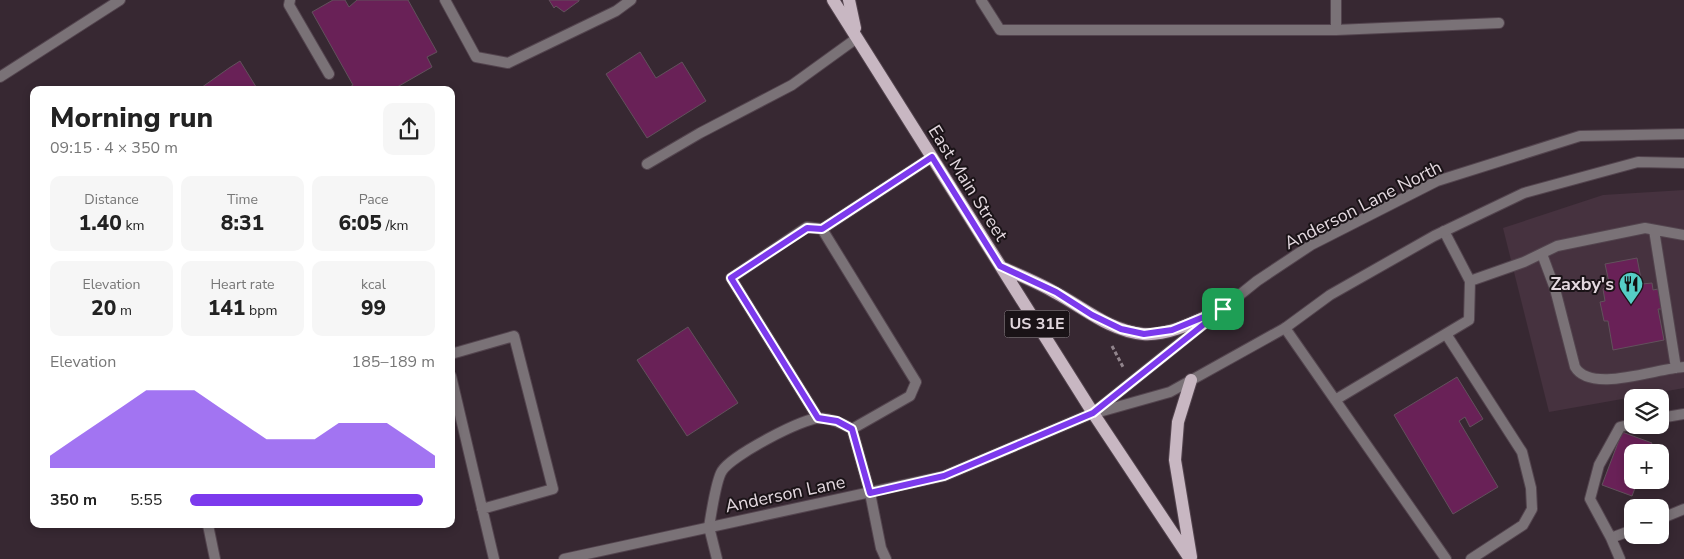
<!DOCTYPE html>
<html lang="en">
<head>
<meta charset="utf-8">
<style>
	body { margin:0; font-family:"Nunito Sans",sans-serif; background:#f6f6f6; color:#222; height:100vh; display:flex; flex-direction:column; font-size:19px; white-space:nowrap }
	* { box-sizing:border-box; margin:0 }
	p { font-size:16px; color:#767676 }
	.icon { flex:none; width:28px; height:28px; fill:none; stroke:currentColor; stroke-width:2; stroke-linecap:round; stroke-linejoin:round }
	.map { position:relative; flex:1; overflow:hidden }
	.details { position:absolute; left:30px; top:86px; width:425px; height:442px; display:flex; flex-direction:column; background:#fff; border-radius:10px; box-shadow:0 2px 8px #0003 }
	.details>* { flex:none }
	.controls { position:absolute; left:1624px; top:389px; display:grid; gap:10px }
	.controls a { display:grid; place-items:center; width:45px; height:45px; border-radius:10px; background:#fff; box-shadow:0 2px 8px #0003; font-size:25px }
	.pin { position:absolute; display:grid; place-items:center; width:42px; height:42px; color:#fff; margin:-21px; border-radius:10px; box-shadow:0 2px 8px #0006 }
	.round { display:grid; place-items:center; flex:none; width:52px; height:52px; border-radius:10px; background:#f6f6f6 }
	.summary { display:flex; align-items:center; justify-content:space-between; height:85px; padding:0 20px }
	h1 { font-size:28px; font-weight:800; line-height:38px }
	.stats { display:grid; grid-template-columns:repeat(3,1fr); gap:8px; height:85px; padding:5px 20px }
	.stats div { display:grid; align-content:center; border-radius:10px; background:#f6f6f6; text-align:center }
	.stats b { font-size:21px; font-weight:800 }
	.stats small { font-size:14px; font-weight:400 }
	.stats p { font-size:14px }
	.chart { height:140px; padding:10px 20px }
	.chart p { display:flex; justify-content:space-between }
	.chart svg { width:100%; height:90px; margin-top:5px; fill:#7c3aed; opacity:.7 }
	ul { padding:0 20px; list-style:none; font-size:16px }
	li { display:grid; grid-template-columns:80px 60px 1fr; align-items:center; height:38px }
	li i { height:12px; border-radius:6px; background:#7c3aed }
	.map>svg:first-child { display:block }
	.built { fill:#46323f }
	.building { fill:#692157; stroke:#62515c }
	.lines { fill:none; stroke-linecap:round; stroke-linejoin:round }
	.service-casing { stroke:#53444e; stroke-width:12 }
	.minor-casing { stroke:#53444e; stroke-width:12 }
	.tertiary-casing { stroke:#53444e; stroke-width:12 }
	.primary-casing { stroke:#53444e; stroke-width:14 }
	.path { stroke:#91848c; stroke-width:3; stroke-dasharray:4 2.5; stroke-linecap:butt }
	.service { stroke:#7a7277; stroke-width:10 }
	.minor { stroke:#7a7277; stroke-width:10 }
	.tertiary { stroke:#7a7277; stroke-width:10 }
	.primary { stroke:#c8b7c2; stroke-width:12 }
	.route-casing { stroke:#fff; stroke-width:10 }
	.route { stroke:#7c3aed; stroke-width:6 }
	.labels { text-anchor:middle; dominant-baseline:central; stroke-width:4; stroke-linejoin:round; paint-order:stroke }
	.shield { fill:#1a1317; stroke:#a79da3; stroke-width:1 }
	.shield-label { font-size:16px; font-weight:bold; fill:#e3d8df }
	.street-label { font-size:18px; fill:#e3d8df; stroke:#1a1317 }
	.poi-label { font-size:18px; font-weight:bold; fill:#e3d8df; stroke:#1a1317; text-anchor:end }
</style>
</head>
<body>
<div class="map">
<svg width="1684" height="559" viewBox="0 0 1684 559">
	<rect width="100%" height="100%" fill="#372832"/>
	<!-- built -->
	<path class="built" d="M1684 190V388L1549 412 1503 228 1603 195Z"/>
	<!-- building -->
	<path class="building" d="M333 0H345L349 7 357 0H408L437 52 427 57 432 67 392 90H352L350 87 353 85 312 12Z
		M549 0H579V1L564 12 556 6 554 8Z
		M640 52 656 78 682 62 706 101 647 138 606 74Z
		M240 61 258 90H198L229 68Z
		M1637 258 1642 284 1652 283 1653 290 1658 289 1662 309H1658L1664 340 1613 350 1608 321H1604L1600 302 1605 301 1603 289 1610 287 1605 264Z
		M688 327 738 403 687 436 637 360Z
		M1457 377 1483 419 1470 427 1465 417 1459 421 1498 487 1453 514 1394 415Z
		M1622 432 1652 443 1648 452H1632V480H1638L1632 496 1602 485Z"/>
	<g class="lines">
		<defs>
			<path id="service" d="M290 0 289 5 329 74
				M445 0 476 57 508 63 616 11 631 0
				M981 0 1000 30H1336V0
				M1336 30 1499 23
				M647 164 700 133 792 85 857 38
				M822 229 916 382 910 396 852 429 870 493 881 548 886 559
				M1654 230 1676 368
				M1444 231 1470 281 1524 262 1557 246 1645 228 1684 235
				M1542 254 1555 289 1575 367C1591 394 1657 368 1684 367
				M1285 328 1446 559
				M1446 334 1522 452 1531 488 1532 509 1523 525 1471 559
				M451 354 514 336 553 489 482 509
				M451 376 494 559
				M1335 400 1469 320 1470 281
				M818 418 731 278 807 227 822 229 932 157
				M1660 418 1684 414
				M1660 519 1684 509
				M208 525 215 559
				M709 527C711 515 716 480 722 471 731 456 802 418 820 418 832 419 842 423 852 429
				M1611 538 1590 499 1599 465 1620 427 1632 424
				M1620 559 1611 538 1632 530"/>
			<path id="minor" d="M0 77 120 0
				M709 527 717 559
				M564 559 944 476 1093 413"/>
			<path id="tertiary" d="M1099 412 1170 392 1285 328 1330 295 1434 236 1524 193 1638 162 1684 163
				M1093 413 1257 281 1311 245 1437 181 1580 136 1684 134"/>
			<path id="primary" d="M833 0 1093 413 1190 559
				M849 0 855 28
				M1001 267C1019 275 1039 283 1056 293 1084 308 1110 331 1143 334 1170 336 1198 320 1223 309
				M1191 557 1175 460 1178 422 1191 380"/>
		</defs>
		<!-- service casing -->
		<use href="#service" class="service-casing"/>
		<!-- minor casing -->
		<use href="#minor" class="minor-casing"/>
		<!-- tertiary casing -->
		<use href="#tertiary" class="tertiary-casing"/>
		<!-- primary casing -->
		<use href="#primary" class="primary-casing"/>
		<!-- path -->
		<path class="path" d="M1112 346 1123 367"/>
		<!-- service -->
		<use href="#service" class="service"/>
		<!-- minor -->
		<use href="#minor" class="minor"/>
		<!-- tertiary -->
		<use href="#tertiary" class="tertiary"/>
		<!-- primary -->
		<use href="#primary" class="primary"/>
	</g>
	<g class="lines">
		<defs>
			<path id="route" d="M932 157 1000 266 1056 292 1092 315 1121 329 1144 334 1172 330 1223 309 1093 413 944 476 870 493 852 429 837 421 818 418 731 278 807 228 822 229Z"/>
		</defs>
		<!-- route casing -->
		<use href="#route" class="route-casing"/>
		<!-- route -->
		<use href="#route" class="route"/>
	</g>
	<!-- icons -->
	<defs>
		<symbol id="restaurant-pin" viewBox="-11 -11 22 30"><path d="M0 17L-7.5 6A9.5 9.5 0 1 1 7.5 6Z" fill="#55cec6" stroke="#1a1317"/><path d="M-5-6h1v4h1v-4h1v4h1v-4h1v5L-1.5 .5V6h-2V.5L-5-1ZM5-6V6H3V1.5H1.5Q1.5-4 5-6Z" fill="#111"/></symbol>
	</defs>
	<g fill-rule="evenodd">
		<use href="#restaurant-pin" x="1617" y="270" width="28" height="38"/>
	</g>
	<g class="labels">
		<!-- shield labels -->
		<rect class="shield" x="1004.5" y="310.5" width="65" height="27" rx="4"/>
		<g class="shield-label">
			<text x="1037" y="324">US 31E</text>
		</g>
		<!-- street labels -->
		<g class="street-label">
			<text transform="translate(968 183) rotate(58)">East Main Street</text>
			<text transform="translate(1363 205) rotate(-27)">Anderson Lane North</text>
			<text transform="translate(785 494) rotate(-12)">Anderson Lane</text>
		</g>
		<!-- poi labels -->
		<g class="poi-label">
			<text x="1614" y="284">Zaxby's</text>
		</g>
	</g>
</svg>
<div class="controls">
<a><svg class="icon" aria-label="layers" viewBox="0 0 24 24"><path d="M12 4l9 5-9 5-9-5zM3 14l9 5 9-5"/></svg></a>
<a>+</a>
<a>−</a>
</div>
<div class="pin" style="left:1223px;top:309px;background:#1e9e55"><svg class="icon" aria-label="arrive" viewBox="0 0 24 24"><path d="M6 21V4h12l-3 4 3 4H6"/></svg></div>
<section class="details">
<div class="summary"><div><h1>Morning run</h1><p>09:15 · 4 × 350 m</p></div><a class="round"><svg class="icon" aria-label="share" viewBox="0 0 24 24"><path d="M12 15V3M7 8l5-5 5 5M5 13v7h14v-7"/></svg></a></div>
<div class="stats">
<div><p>Distance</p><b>1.40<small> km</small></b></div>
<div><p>Time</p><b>8:31</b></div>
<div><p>Pace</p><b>6:05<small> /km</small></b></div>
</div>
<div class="stats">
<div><p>Elevation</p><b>20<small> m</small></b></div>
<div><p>Heart rate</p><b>141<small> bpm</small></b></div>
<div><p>kcal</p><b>99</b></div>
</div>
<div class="chart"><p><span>Elevation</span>185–189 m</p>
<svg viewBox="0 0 160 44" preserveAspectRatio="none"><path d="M0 44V38L10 30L20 22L30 14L40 6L50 6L60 6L70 14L80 22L90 30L100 30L110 30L120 22L130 22L140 22L150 30L160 38V44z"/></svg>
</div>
<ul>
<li><b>350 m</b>5:55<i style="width:95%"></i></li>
</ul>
</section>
</div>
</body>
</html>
